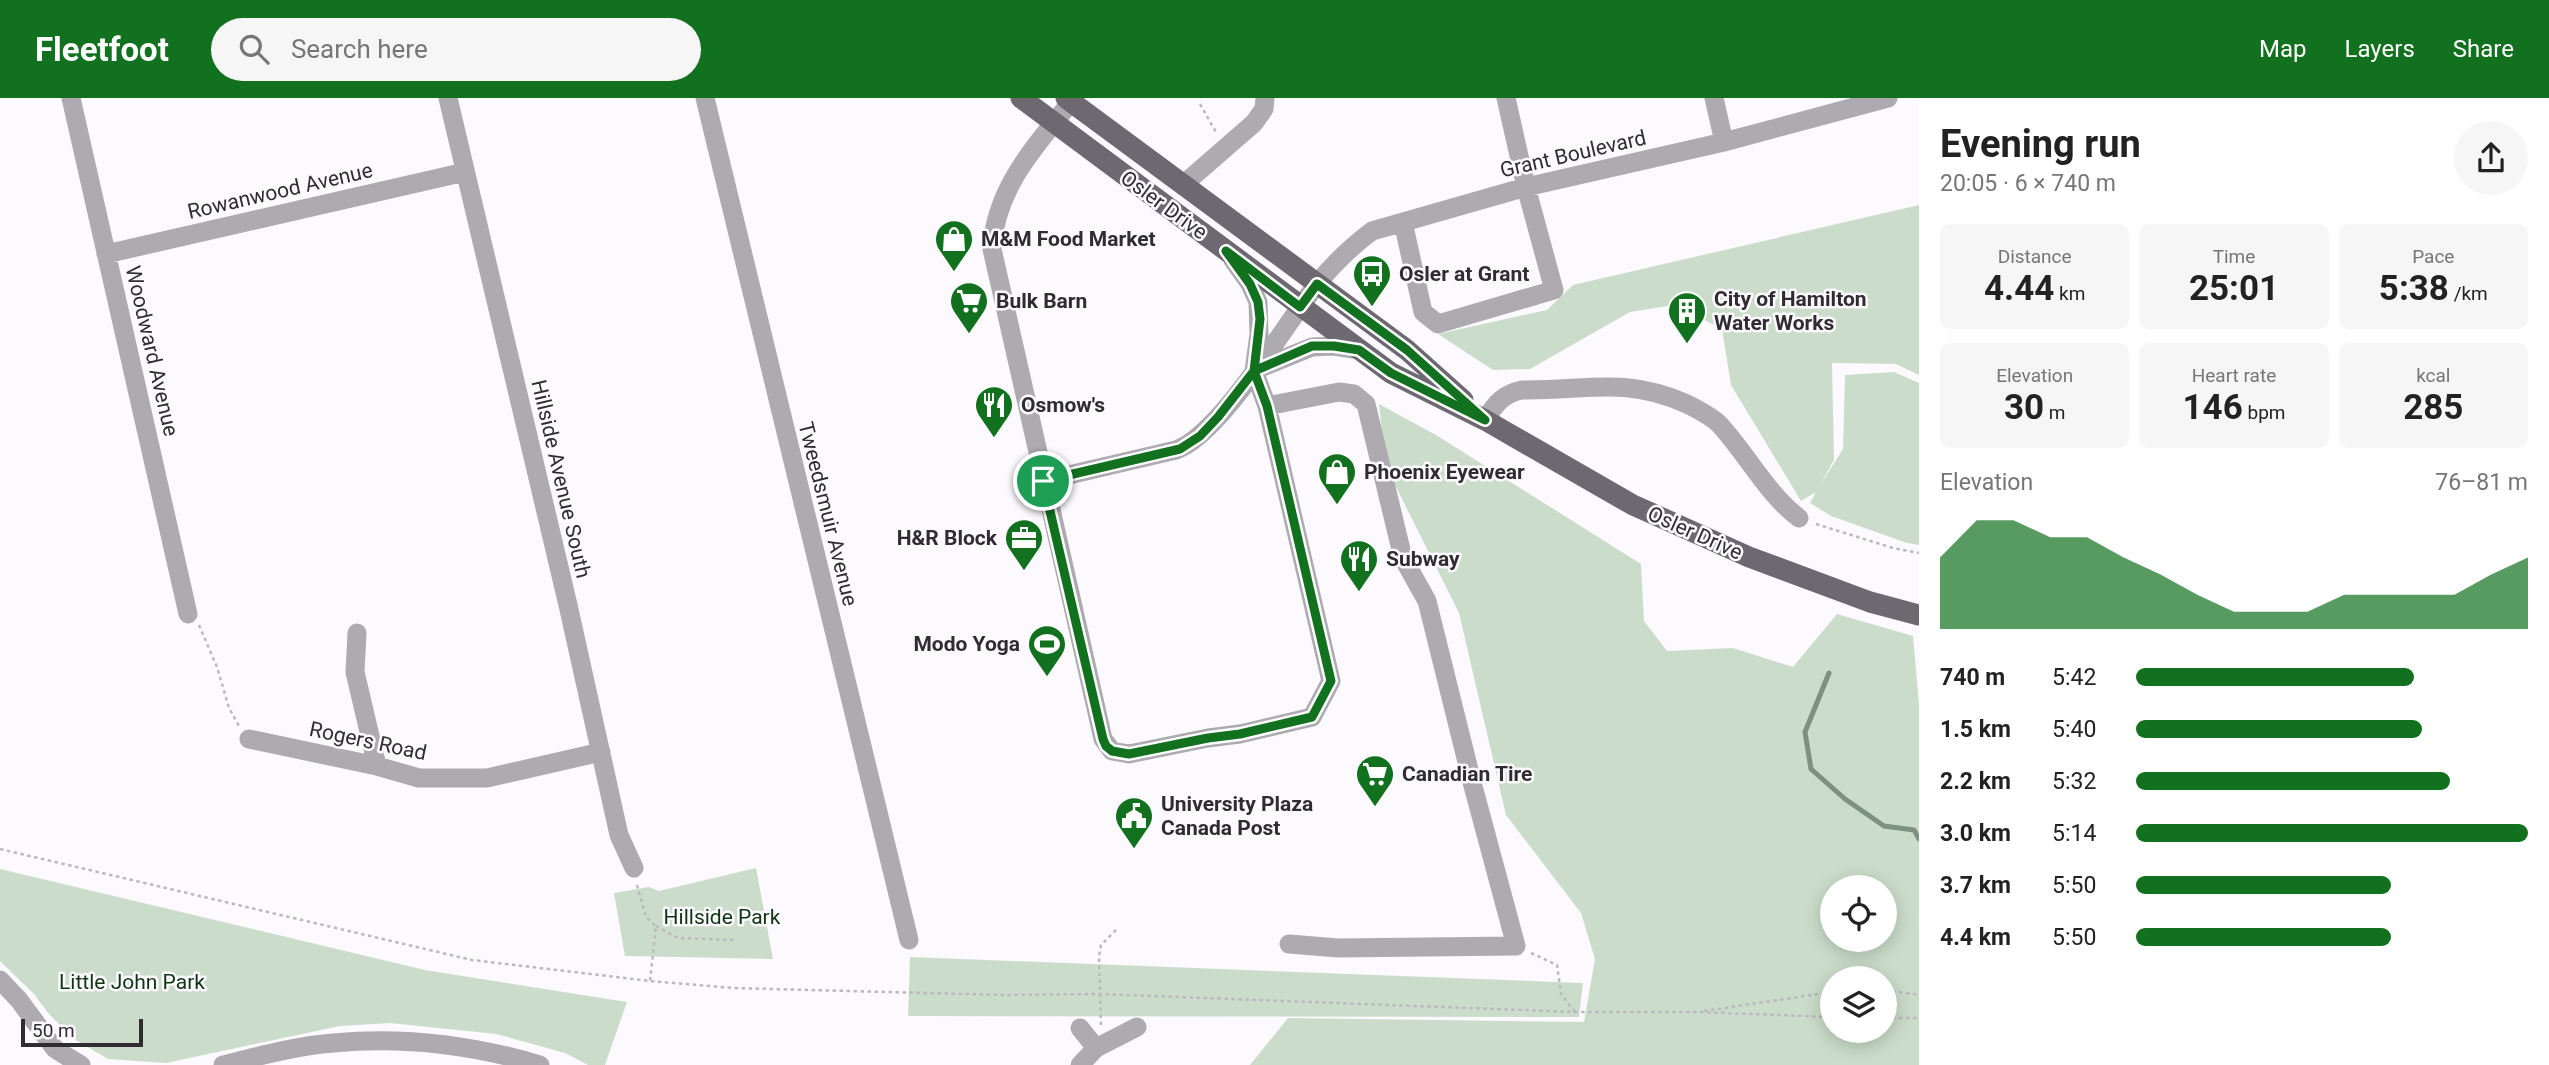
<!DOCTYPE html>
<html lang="en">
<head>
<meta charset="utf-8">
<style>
	body { margin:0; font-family:Roboto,sans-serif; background:#f6f6f6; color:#222; height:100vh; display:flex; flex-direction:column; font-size:26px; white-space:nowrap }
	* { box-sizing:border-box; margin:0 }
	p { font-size:23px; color:#767676 }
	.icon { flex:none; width:38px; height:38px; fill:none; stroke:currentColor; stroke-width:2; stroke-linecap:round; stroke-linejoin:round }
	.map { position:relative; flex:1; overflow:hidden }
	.details { display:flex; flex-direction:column; background:#fff; width:630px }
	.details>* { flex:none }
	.controls { position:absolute; left:1820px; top:777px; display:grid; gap:14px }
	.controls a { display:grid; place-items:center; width:77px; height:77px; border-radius:50%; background:#fff; box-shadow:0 4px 18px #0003; font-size:35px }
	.scale { position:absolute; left:21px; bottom:18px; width:122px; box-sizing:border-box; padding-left:7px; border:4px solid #302d31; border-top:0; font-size:19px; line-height:24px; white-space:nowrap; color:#302d31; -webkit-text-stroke:5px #fcfafe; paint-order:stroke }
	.pin { position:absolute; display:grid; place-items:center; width:60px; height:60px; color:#fff; margin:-30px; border:4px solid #fff; border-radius:50%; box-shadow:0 2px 7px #0007 }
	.round { display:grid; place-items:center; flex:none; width:74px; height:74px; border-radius:37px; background:#f6f6f6 }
	.overview { display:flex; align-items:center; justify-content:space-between; height:119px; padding:0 21px }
	h1 { font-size:38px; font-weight:700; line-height:52px }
	.metrics { display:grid; grid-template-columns:repeat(3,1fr); gap:10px; height:119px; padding:7px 21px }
	.metrics div { display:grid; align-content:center; border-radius:10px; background:#f6f6f6; text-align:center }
	.metrics b { font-size:35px; font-weight:700 }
	.metrics small { font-size:19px; font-weight:400 }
	.metrics p { font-size:19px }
	.chart { height:196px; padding:14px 21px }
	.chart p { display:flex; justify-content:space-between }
	.chart svg { width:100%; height:126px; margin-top:7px; fill:#12711f; opacity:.7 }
	ul { padding:0 21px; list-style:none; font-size:23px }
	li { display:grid; grid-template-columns:112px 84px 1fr; align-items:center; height:52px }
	li i { height:18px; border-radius:9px; background:#12711f }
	header { display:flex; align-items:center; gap:42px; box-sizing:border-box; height:98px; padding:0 35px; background:#12711f; color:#fff }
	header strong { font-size:33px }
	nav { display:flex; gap:38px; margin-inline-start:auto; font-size:24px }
	.search { width:490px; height:63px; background:#f6f6f6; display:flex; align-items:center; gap:18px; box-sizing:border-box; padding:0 24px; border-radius:38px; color:#767676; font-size:26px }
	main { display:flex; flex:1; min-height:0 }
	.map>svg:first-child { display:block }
	.green { fill:#cbddca; fill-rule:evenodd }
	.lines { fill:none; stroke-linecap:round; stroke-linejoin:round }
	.stream { stroke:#7e907f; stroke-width:5 }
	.path { stroke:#bbb9bd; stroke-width:2.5; stroke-dasharray:3.5 3.5; stroke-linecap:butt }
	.minor { stroke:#adabaf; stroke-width:19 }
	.major { stroke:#6e6970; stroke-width:21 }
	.route-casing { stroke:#fff; stroke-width:14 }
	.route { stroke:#12711f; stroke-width:9 }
	.labels { text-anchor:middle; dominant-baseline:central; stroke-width:5; stroke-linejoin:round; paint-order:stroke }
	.street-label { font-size:21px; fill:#302d31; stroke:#fcfafe }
	.poi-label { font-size:21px; font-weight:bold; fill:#302d31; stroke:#fcfafe; text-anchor:start }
	.park-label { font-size:21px; fill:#0e3511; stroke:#fcfafe }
</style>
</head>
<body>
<header>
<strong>Fleetfoot</strong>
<div class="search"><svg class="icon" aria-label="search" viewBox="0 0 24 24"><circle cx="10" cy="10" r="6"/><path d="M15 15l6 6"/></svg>Search here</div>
<nav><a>Map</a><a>Layers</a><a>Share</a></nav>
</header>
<main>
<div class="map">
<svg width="1919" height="967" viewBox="0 0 1919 967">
	<rect width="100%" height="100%" fill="#fcfafe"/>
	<!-- green -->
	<path class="green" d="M1919 107V277L1896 266 1832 265 1834 362 1819 389 1843 351 1845 277 1894 274 1919 285V447L1907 445 1831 418 1810 405 1816 394 1801 403 1731 287 1722 231 1674 207 1630 214 1530 271 1493 272 1438 236 1547 212 1573 187Z
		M1379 306 1436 337 1641 466 1644 523 1667 553 1733 550 1793 569 1837 516 1913 538 1919 607V967H1250L1288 920 1584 924 1595 861 1581 815 1506 717 1459 515 1386 369ZM1832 789H1885V842H1832ZM1832 880H1885V933H1832Z
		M756 770 773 861 625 858 614 795 649 789 659 793Z
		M0 771 425 872 627 904 605 967H588L565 955 496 936 390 925 340 928 166 965 108 961 74 941 48 915 34 896 0 863Z
		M910 859 1583 885 1579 919 908 918Z"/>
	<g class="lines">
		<!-- stream -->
		<path class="stream" d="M1829 575 1805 634 1811 671 1845 701 1884 728 1914 732 1919 741"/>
		<!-- path -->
		<path class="path" d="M1200 6 1217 36
			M1816 426 1893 450 1919 455
			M199 527 217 569 229 610 239 628
			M0 751 472 862 650 883 733 890 1003 897 1099 896 1575 914H1698L1832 919
			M637 787 646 819 656 828 650 883
			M656 828 678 840 735 842
			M1531 855 1557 867 1561 896 1575 914
			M1885 892 1919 897
			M1704 913 1832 894
			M1885 920H1919
			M1101 927 1099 858 1101 847 1116 832"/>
		<!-- minor -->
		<path class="minor" d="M71 0 188 516
			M448 0 568 507 619 737 634 770
			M705 0 909 842
			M1714 0 1724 44
			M1071 4C1035 48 995 91 992 151L1103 641 1112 653 1129 656 1208 640 1240 636 1312 619 1331 583 1267 308 1254 273 1259 236 1258 204 1250 186 1233 162
			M1184 86 1254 25 1264 11 1265 0
			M1403 124 1423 214 1438 226 1554 192 1526 89 1506 0
			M106 156 465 74
			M1255 272 1312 249 1334 248 1359 252
			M1267 308 1339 294 1354 296 1366 306 1403 460 1427 503 1473 688 1516 848 1338 850 1289 846
			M1485 322C1496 305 1503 296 1522 292 1586 293 1625 278 1687 306 1697 311 1711 318 1719 326 1747 356 1766 395 1799 420
			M1043 383 1176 352C1221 336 1285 226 1318 185 1334 165 1352 148 1372 133L1526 89 1724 44 1888 0
			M357 535 355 574 377 668
			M249 641 377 668 419 680H487L601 654
			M0 882 19 902 55 951 81 967
			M1080 930 1096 950
			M223 967C259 958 296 948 333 945 404 938 473 947 540 967
			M1080 967 1096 950 1137 929"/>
		<!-- major -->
		<path class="major" d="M1021 0 1391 275 1485 322 1633 407 1749 459 1870 504 1919 517
			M1066 0 1407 252 1463 302"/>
	</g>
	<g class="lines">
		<defs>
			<path id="route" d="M1043 383 1103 641 1106 648 1112 653 1129 656 1208 640 1240 636 1312 619 1331 583 1267 308 1254 273 1312 248H1334L1359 252 1391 275 1485 322 1407 252 1317 186 1300 209 1226 153 1250 186 1258 204 1260 221 1254 273 1218 319 1200 338 1180 351 1043 383"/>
		</defs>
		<!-- route casing -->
		<use href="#route" class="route-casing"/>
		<!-- route -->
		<use href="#route" class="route"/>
	</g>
	<!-- icons -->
	<defs>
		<symbol id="shop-pin" viewBox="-11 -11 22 30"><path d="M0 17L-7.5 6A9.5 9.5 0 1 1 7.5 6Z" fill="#12711f" stroke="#fcfafe"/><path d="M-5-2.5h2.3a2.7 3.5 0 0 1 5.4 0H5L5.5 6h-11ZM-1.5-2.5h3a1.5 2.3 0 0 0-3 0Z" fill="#fff"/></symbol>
		<symbol id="bus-pin" viewBox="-11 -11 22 30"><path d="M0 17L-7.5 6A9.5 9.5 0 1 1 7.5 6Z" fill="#12711f" stroke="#fcfafe"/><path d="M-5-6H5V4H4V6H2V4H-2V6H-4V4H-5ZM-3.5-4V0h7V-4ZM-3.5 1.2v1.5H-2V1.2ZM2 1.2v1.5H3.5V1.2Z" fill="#fff"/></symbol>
		<symbol id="supermarket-pin" viewBox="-11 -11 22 30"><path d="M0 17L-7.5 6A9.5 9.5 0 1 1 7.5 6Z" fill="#12711f" stroke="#fcfafe"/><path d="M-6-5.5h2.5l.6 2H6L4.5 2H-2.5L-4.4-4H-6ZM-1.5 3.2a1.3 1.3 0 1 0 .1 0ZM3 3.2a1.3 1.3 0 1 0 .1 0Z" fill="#fff"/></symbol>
		<symbol id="building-pin" viewBox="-11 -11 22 30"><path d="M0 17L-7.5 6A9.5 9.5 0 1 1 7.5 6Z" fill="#12711f" stroke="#fcfafe"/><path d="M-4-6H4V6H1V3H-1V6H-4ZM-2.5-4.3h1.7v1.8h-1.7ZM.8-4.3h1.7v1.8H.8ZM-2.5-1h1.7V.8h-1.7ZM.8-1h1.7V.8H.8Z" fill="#fff"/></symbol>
		<symbol id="restaurant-pin" viewBox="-11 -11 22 30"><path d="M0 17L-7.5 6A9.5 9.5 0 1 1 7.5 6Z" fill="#12711f" stroke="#fcfafe"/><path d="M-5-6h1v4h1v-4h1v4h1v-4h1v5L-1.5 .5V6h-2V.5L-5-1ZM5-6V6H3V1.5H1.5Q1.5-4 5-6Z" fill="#fff"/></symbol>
		<symbol id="office-pin" viewBox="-11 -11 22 30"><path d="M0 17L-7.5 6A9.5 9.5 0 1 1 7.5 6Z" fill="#12711f" stroke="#fcfafe"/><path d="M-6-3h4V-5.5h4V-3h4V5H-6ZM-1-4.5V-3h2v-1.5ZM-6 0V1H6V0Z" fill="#fff"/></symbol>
		<symbol id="stadium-pin" viewBox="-11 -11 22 30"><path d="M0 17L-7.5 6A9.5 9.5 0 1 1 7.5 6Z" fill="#12711f" stroke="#fcfafe"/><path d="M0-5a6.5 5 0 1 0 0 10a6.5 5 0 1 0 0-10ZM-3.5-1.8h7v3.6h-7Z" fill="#fff"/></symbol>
		<symbol id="civic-pin" viewBox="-11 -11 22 30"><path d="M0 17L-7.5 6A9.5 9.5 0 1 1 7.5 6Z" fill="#12711f" stroke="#fcfafe"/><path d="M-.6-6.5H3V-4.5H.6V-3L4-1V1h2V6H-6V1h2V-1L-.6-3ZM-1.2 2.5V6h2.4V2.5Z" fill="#fff"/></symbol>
	</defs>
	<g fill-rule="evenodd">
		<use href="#shop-pin" x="932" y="119" width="44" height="60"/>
		<use href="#bus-pin" x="1350" y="154" width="44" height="60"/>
		<use href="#supermarket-pin" x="947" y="181" width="44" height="60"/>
		<use href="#building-pin" x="1665" y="191" width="44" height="60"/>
		<use href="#restaurant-pin" x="972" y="285" width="44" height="60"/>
		<use href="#shop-pin" x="1315" y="352" width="44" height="60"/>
		<use href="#office-pin" x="1002" y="418" width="44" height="60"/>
		<use href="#restaurant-pin" x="1337" y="439" width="44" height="60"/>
		<use href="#stadium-pin" x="1025" y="524" width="44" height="60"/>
		<use href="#supermarket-pin" x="1353" y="654" width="44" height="60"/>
		<use href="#civic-pin" x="1112" y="696" width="44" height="60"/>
	</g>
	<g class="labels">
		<!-- street labels -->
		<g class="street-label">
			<text transform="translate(1573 56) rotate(-13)">Grant Boulevard</text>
			<text transform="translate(280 93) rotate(-13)">Rowanwood Avenue</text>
			<text transform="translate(1164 107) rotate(36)">Osler Drive</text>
			<text transform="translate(152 253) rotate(77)">Woodward Avenue</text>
			<text transform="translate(561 381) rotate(77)">Hillside Avenue South</text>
			<text transform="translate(828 416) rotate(76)">Tweedsmuir Avenue</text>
			<text transform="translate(1695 435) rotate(24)">Osler Drive</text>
			<text transform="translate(368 643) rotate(12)">Rogers Road</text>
		</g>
		<!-- poi labels -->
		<g class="poi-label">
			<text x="981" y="141">M&amp;M Food Market</text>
			<text x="1399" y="176">Osler at Grant</text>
			<text x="1714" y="201">City of Hamilton<tspan x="1714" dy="24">Water Works</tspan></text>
			<text x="996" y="203">Bulk Barn</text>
			<text x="1021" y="307">Osmow's</text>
			<text x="1364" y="374">Phoenix Eyewear</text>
			<text x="997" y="440" text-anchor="end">H&amp;R Block</text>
			<text x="1386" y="461">Subway</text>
			<text x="1020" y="546" text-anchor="end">Modo Yoga</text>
			<text x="1402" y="676">Canadian Tire</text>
			<text x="1161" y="706">University Plaza<tspan x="1161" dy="24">Canada Post</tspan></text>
		</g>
		<!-- park labels -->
		<g class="park-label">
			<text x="722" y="819">Hillside Park</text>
			<text x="132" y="884">Little John Park</text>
		</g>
	</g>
</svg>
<div class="controls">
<a><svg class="icon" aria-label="locate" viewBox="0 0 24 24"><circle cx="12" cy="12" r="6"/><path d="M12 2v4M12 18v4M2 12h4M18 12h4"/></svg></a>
<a><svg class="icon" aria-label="layers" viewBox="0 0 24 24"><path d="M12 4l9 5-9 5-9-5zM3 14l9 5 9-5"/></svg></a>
</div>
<div class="scale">50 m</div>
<div class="pin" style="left:1043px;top:383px;background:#1e9e55"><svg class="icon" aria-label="arrive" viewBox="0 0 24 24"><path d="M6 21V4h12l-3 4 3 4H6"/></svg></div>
</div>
<section class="details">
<div class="overview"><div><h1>Evening run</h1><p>20:05 · 6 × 740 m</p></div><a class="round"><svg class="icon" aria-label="share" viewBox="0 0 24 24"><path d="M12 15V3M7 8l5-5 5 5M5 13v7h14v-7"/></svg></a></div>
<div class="metrics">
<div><p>Distance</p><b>4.44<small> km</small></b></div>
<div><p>Time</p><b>25:01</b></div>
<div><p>Pace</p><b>5:38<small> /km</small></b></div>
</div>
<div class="metrics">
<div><p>Elevation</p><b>30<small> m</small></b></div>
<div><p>Heart rate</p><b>146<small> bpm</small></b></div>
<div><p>kcal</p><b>285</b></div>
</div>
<div class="chart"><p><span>Elevation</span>76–81 m</p>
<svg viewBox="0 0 160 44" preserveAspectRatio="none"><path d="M0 44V19L10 6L20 6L30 12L40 12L50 19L60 25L70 32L80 38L90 38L100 38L110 32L120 32L130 32L140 32L150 25L160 19V44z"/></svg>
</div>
<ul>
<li><b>740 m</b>5:42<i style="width:71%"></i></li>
<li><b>1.5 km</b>5:40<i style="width:73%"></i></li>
<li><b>2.2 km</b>5:32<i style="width:80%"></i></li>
<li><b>3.0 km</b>5:14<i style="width:100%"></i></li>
<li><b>3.7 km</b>5:50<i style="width:65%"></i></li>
<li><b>4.4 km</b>5:50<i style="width:65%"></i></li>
</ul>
</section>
</main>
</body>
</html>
